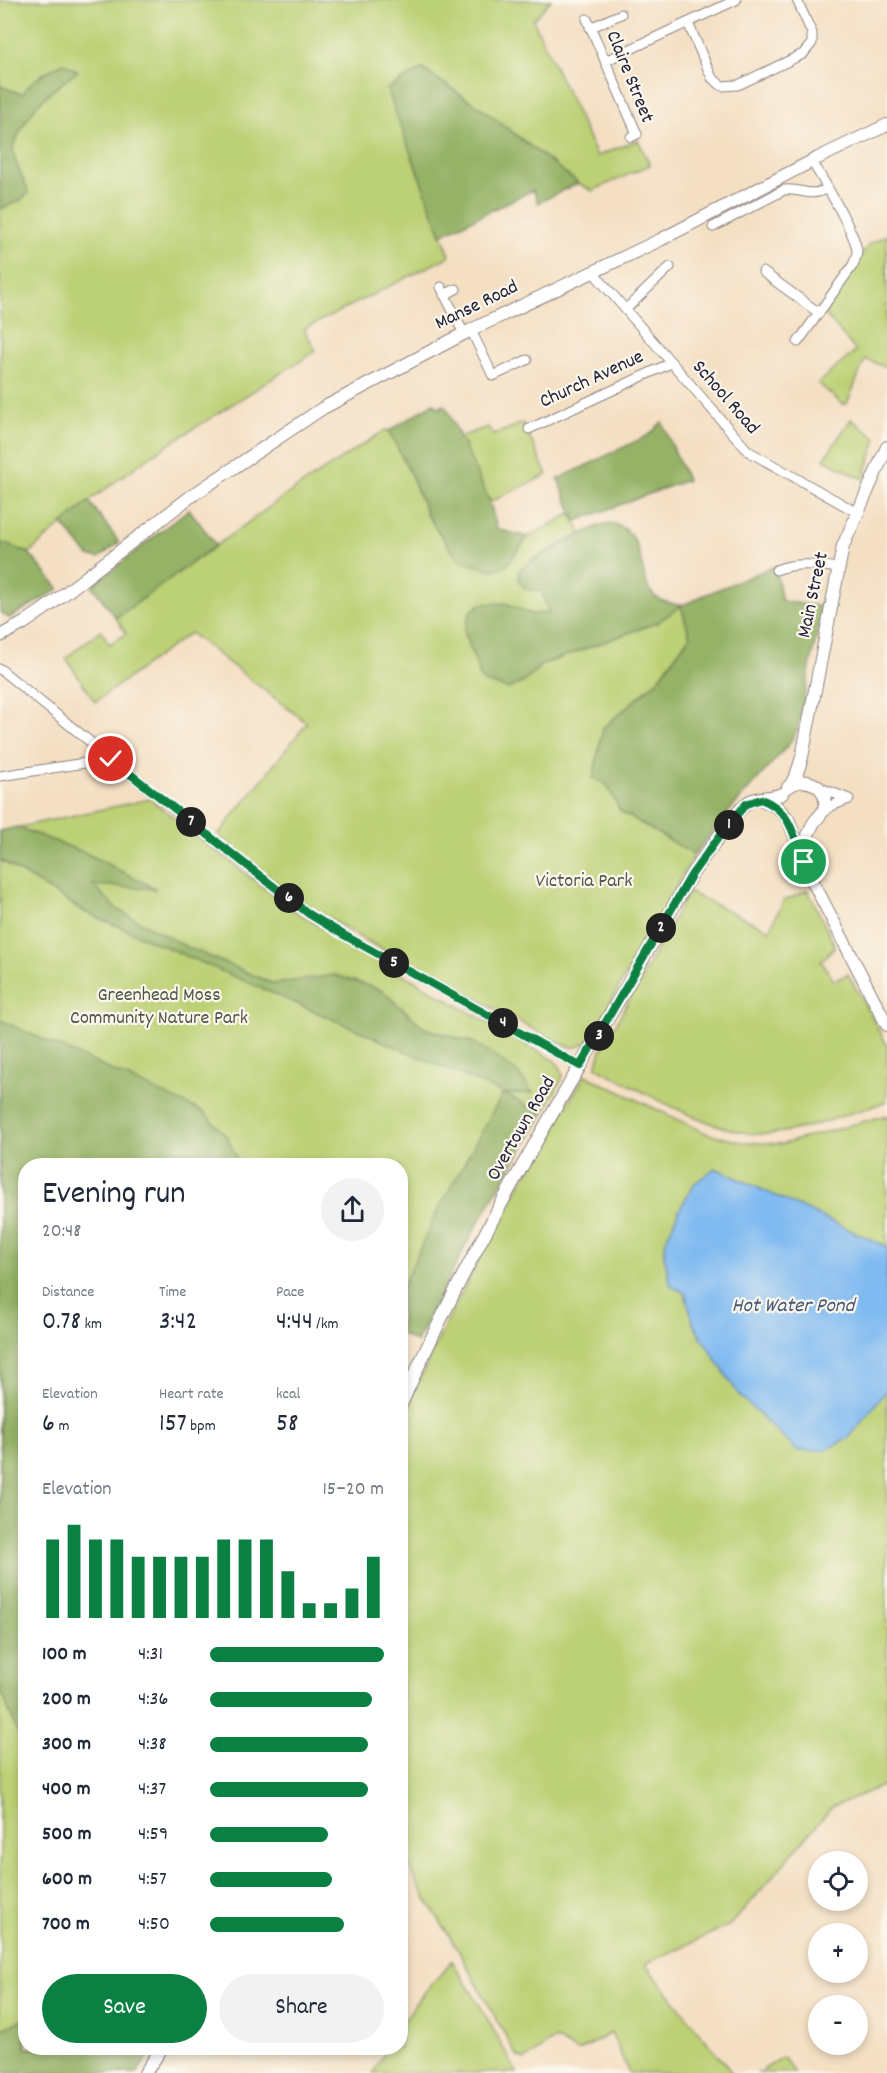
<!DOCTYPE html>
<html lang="en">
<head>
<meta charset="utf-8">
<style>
	body { margin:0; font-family:Dekko,sans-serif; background:#f2f2f3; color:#1f2937; height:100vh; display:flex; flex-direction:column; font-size:22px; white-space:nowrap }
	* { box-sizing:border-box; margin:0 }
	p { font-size:20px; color:#747a83 }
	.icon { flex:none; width:33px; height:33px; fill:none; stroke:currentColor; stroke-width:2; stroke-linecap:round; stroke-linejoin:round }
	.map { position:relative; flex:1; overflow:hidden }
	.panel { position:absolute; left:18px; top:1158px; width:390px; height:897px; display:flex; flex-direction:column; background:#fff; border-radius:24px; box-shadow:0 3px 9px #0003 }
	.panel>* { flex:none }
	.tools { position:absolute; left:808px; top:1851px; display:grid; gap:12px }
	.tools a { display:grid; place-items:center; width:60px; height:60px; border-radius:50%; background:#fff; box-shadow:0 3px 9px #0003; font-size:30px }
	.pin { position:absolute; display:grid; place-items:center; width:51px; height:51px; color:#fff; margin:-26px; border:3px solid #fff; border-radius:50%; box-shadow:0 2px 6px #0007 }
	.km { position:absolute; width:30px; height:30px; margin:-15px; border-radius:50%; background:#222; color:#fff; font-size:16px; line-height:30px; text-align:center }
	.round { display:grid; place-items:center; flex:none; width:63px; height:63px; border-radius:32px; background:#f2f2f3 }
	.summary { display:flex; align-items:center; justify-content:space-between; height:102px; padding:0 24px }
	h1 { font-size:33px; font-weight:600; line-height:45px }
	.metrics { display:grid; grid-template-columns:repeat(3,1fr); gap:9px; height:102px; padding:6px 24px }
	.metrics div { display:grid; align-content:center }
	.metrics b { font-size:26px; font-weight:600 }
	.metrics small { font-size:16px; font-weight:400 }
	.metrics p { font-size:16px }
	.chart { height:168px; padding:12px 24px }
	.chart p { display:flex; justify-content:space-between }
	.chart svg { width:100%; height:108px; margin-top:6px; stroke:#0b8043; stroke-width:6 }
	.action { display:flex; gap:12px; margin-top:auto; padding:12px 24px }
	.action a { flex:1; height:69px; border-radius:36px; background:#0b8043; color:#fff; font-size:24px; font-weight:600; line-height:69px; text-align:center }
	.action a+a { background:#f2f2f3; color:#1f2937 }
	ul { padding:0 24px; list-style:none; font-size:20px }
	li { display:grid; grid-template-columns:96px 72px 1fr; align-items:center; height:45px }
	li i { height:15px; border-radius:8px; background:#0b8043 }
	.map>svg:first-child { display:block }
	.green { fill:#bcd074; stroke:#6f7958; stroke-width:1.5 }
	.forest { fill:#95b266; stroke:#5c6a50; stroke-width:1.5 }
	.water { fill:#7fbaf1; stroke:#506e96; stroke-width:1.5 }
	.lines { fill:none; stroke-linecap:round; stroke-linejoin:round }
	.minor-casing { stroke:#8b807f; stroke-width:11 }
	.major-casing { stroke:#8b807f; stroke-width:14 }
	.minor { stroke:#fff; stroke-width:9 }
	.major { stroke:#fff; stroke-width:12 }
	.route-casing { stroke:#fff; stroke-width:12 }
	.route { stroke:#0b8043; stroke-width:8 }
	.labels { text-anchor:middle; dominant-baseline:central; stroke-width:4.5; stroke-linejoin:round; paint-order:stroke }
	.street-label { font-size:20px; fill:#22223b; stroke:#fbf7ec }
	.park-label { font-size:20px; fill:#50564c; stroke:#fbf7ec }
	.water-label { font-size:21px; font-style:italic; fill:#43577b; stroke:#fbf7ec }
</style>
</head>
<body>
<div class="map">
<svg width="887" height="2073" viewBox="0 0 887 2073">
	<rect width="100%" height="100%" fill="#fbf7ec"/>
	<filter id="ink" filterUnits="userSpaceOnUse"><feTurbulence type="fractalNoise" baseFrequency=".0167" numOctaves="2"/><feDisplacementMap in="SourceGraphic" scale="12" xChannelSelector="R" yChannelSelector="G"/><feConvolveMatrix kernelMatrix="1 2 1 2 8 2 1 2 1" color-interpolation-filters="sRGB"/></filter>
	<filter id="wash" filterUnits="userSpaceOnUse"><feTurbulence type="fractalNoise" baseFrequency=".008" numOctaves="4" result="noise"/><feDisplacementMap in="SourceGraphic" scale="24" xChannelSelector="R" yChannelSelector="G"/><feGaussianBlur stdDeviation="1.35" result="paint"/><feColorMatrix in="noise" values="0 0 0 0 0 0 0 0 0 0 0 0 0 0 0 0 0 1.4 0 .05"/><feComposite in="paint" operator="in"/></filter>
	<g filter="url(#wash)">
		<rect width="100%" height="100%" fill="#f4dfc3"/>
		<!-- green -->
		<path class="green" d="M0 0H551L533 20 597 156 638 140 650 165 592 191 578 183 481 108 422 69 388 89 450 256 304 329 316 351 152 455 89 501 29 553 2 543 0 552Z
			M887 235V368L865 359 847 404H842L818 383 856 351 825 314 828 304 869 244Z
			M851 419 877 439 863 479 824 459Z
			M523 423 547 475 490 502 460 437 488 427 493 435Z
			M385 430 389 431 412 477 427 515 454 554 506 566 528 537 571 513 581 534 531 560 526 589 541 591 550 613 531 614 505 603 464 630 482 681 508 688 524 682 541 665 658 622 681 605 690 636 658 680 603 728 607 785 620 811 694 855 589 1040C577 1050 572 1048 558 1042L361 938 294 897 218 835 307 723 190 633 95 702 66 658 101 630 109 644 126 634 116 618 286 495Z
			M150 799 290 908 332 934 554 1060 561 1068 563 1077 543 1114 503 1094 436 1214 401 1290 400 1166H26V2048H153L137 2073H0V831Z
			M808 890 835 946 821 961 834 981 848 974 887 1045V1102C847 1113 808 1131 767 1134 717 1137 641 1090 596 1067L601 1050 613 1032 612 1031 688 892 770 930 783 901Z
			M585 1075 708 1134 742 1142 783 1144 887 1115V1784L832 1807 732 1924 645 1964 732 2073H629L611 2033 578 2052 555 2039 525 2060 517 2056 458 1950 420 1889 401 1851V1422C452 1301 517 1187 585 1075Z
			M452 1961 482 2009 517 2073H373L387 2048H400L401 2026 417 2001Z
			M783 2057 795 2073H758Z"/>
		<!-- forest -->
		<path class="forest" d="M64 63 78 71C49 93 34 102 18 136 17 140 13 145 13 149 12 158 25 182 29 193L19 201 0 209V86L22 94C33 78 47 71 64 63Z
			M422 69 481 108 578 183 538 203 533 190 441 235 387 89Z
			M434 403 439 408 444 405 447 409 490 502 497 529 528 537 506 566 493 570 465 563 454 554 427 515 412 477 389 431Z
			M662 422 687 480 576 521 558 479 649 435Z
			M89 501 119 542 99 558 89 556 62 524Z
			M189 509 216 545 116 618 92 586Z
			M610 523C657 532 628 594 667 602 671 603 676 605 680 605 687 605 696 599 702 596 726 586 751 576 775 566L782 601 822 607 798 728 789 744 724 817 694 855 620 811 607 785 593 778 603 728 658 680 690 636 681 606 658 622 541 665 524 682 508 689 482 681 464 630 471 611 481 604 505 603 531 614 549 613 541 591 526 589 519 581V570C532 559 547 554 561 546 577 536 592 527 610 523Z
			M2 543 29 553 59 589 9 618 0 612V552Z
			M17 827 86 853 156 889 93 885 118 910 185 946 274 984 335 975 381 990 426 1029 475 1043 517 1072 533 1093 505 1094 543 1114 475 1228 416 1342 401 1334V1290L436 1214 503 1093 87 913 0 860V831Z
			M0 1020 204 1112 227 1137 240 1165 26 1166 25 1741 19 1737 0 1687Z
			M25 2018 26 2048H153L137 2073H0V2030Z"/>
		<!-- water -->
		<path class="water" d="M715 1168 887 1247V1390L849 1438 825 1450 797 1451 739 1395 694 1326 685 1293 671 1286 664 1256 666 1240 679 1210 695 1183Z"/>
	</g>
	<g filter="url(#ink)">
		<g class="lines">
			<defs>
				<path id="minor" d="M587 19 637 134 631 137
					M688 23 712 78 722 86 738 85 803 54 812 43V33L797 0
					M590 28 621 14
					M605 61 736 0
					M713 227 784 190C803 188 807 198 827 189
					M593 272 748 451 858 513
					M763 272 819 313
					M441 287 464 334
					M444 295 456 289
					M626 309 670 267
					M471 330 493 376 527 360
					M798 342 853 265C855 260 857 256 857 251 856 233 822 179 812 161
					M529 429 671 363
					M776 570C797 562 816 565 838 568
					M0 669 171 807 309 914 342 934 580 1066
					M0 776 111 759
					M820 788 849 799
					M823 813 831 806 849 799"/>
				<path id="major" d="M0 636 24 623 50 605 190 497 323 408 471 330 660 240 818 158 887 125
					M791 784 797 773 802 757 843 546 887 447
					M788 787C803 775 827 784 825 805 824 813 819 816 815 821 808 831 804 846 804 858
					M762 800 777 807 788 819 810 876 887 1025
					M400 1407C481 1221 592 1050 692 874 702 860 737 808 750 801 760 797 772 798 782 794
					M145 2073 162 2048"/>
			</defs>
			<!-- minor casing -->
			<use href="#minor" class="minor-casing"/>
			<!-- major casing -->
			<use href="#major" class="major-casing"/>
			<!-- minor -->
			<use href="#minor" class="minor"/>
			<!-- major -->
			<use href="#major" class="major"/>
		</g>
	</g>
	<g class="lines" filter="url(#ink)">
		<defs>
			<path id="route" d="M111 759 309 914 342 934 580 1066 692 874 721 834 746 804 761 799C792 811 793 836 804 862"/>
		</defs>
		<!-- route casing -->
		<use href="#route" class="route-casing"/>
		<!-- route -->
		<use href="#route" class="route"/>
	</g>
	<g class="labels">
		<!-- street labels -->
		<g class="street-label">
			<text transform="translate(629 77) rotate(68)">Claire Street</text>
			<text transform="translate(477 306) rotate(-26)">Manse Road</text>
			<text transform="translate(592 380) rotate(-25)">Church Avenue</text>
			<text transform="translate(725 398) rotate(49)">School Road</text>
			<text transform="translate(814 595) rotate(-78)">Main Street</text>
			<text transform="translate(522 1129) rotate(-60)">Overtown Road</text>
		</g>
		<!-- park labels -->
		<g class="park-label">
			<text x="584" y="882">Victoria Park</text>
			<text x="159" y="996">Greenhead Moss<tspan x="159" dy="23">Community Nature Park</tspan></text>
		</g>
		<!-- water labels -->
		<g class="water-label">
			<text x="793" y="1307">Hot Water Pond</text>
		</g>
	</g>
</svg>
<div class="tools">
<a><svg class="icon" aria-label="locate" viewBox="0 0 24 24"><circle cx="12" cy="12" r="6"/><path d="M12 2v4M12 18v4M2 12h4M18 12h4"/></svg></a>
<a>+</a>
<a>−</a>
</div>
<div class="pin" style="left:804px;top:862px;background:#1e9e55"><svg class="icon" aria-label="arrive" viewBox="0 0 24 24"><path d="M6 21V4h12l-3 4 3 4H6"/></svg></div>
<div class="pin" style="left:111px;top:759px;background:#d93025"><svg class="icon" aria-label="check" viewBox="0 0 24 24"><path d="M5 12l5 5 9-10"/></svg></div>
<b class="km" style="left:729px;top:825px">1</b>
<b class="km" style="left:661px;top:928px">2</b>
<b class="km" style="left:599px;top:1036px">3</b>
<b class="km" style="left:503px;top:1023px">4</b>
<b class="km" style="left:394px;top:963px">5</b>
<b class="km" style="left:289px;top:898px">6</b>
<b class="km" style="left:191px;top:822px">7</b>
<section class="panel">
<div class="summary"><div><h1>Evening run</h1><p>20:48</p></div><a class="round"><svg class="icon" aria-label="share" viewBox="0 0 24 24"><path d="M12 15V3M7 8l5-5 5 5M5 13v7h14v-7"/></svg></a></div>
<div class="metrics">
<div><p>Distance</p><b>0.78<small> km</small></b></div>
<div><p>Time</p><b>3:42</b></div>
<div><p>Pace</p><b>4:44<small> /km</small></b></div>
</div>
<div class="metrics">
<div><p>Elevation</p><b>6<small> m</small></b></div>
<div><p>Heart rate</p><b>157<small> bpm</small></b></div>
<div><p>kcal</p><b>58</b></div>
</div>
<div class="chart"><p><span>Elevation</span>15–20 m</p>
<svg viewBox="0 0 160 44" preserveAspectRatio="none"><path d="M5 44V12M15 44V6M25 44V12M35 44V12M45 44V19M55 44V19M65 44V19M75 44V19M85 44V12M95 44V12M105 44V12M115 44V25M125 44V38M135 44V38M145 44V32M155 44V19"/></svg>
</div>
<ul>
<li><b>100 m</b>4:31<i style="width:100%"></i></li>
<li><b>200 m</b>4:36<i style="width:93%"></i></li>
<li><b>300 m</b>4:38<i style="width:91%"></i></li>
<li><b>400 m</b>4:37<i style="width:91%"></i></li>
<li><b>500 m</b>4:59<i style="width:68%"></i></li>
<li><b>600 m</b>4:57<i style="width:70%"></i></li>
<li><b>700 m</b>4:50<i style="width:77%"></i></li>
</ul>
<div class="action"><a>Save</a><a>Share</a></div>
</section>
</div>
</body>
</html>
